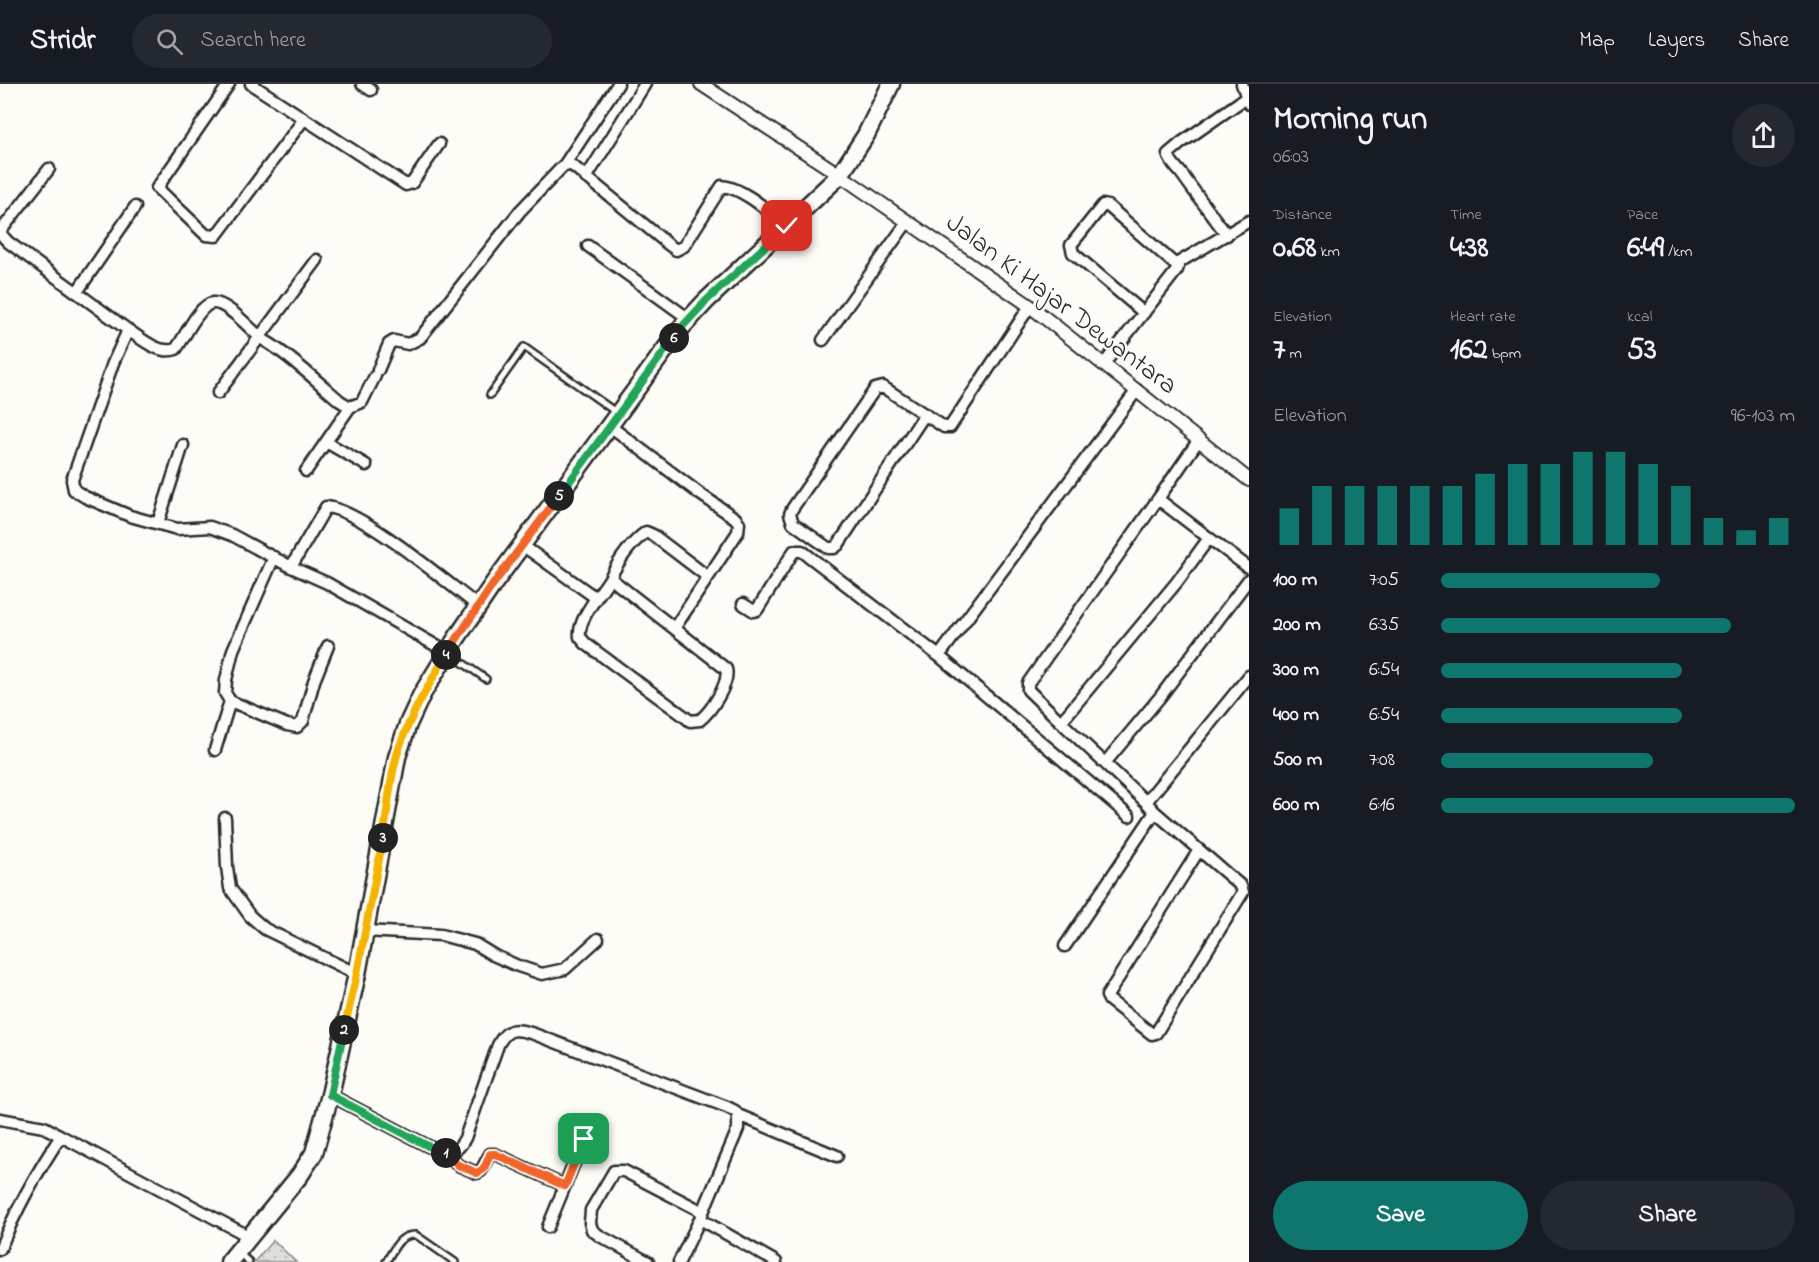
<!DOCTYPE html>
<html lang="en">
<head>
<meta charset="utf-8">
<style>
	body { margin:0; font-family:"Indie Flower",sans-serif; background:#242831; color:#f1f3f6; height:100vh; display:flex; flex-direction:column; font-size:22px; white-space:nowrap }
	* { box-sizing:border-box; margin:0 }
	p { font-size:20px; color:#9ea1a6 }
	.icon { flex:none; width:33px; height:33px; fill:none; stroke:currentColor; stroke-width:2; stroke-linecap:round; stroke-linejoin:round }
	.map { position:relative; flex:1; overflow:hidden }
	.details { display:flex; flex-direction:column; background:#171b24; width:570px }
	.details>* { flex:none }
	.pin { position:absolute; display:grid; place-items:center; width:51px; height:51px; color:#fff; margin:-26px; border-radius:12px; box-shadow:0 3px 9px #0006 }
	.km { position:absolute; width:30px; height:30px; margin:-15px; border-radius:50%; background:#222; color:#fff; font-size:16px; line-height:30px; text-align:center }
	.round { display:grid; place-items:center; flex:none; width:63px; height:63px; border-radius:32px; background:#242831 }
	.headline { display:flex; align-items:center; justify-content:space-between; height:102px; padding:0 24px }
	h1 { font-size:33px; font-weight:700; line-height:45px }
	.figures { display:grid; grid-template-columns:repeat(3,1fr); gap:9px; height:102px; padding:6px 24px }
	.figures div { display:grid; align-content:center }
	.figures b { font-size:30px; font-weight:700 }
	.figures small { font-size:16px; font-weight:400 }
	.figures p { font-size:16px }
	.chart { height:168px; padding:12px 24px }
	.chart p { display:flex; justify-content:space-between }
	.chart svg { width:100%; height:108px; margin-top:6px; stroke:#0f766e; stroke-width:6 }
	.button { display:flex; gap:12px; margin-top:auto; padding:12px 24px }
	.button a { flex:1; height:69px; border-radius:36px; background:#0f766e; color:#fff; font-size:24px; font-weight:700; line-height:69px; text-align:center }
	.button a+a { background:#242831; color:#f1f3f6 }
	ul { padding:0 24px; list-style:none; font-size:20px }
	li { display:grid; grid-template-columns:96px 72px 1fr; align-items:center; height:45px }
	li i { height:15px; border-radius:8px; background:#0f766e }
	header { display:flex; align-items:center; gap:36px; box-sizing:border-box; height:84px; padding:0 30px; background:#171b24; border-bottom:2px solid #363941 }
	header strong { font-size:28px }
	nav { display:flex; gap:33px; margin-inline-start:auto; font-size:21px }
	.search { width:420px; height:54px; background:#242831; display:flex; align-items:center; gap:15px; box-sizing:border-box; padding:0 21px; border-radius:33px; color:#9ea1a6; font-size:22px }
	main { display:flex; flex:1; min-height:0 }
	.map>svg:first-child { display:block }
	.park { fill:url(#park-dots); stroke:#858482; stroke-width:1.5 }
	.lines { fill:none; stroke-linecap:round; stroke-linejoin:round }
	.service-casing { stroke:#2b2b2b; stroke-width:10 }
	.minor-casing { stroke:#2b2b2b; stroke-width:15 }
	.tertiary-casing { stroke:#2b2b2b; stroke-width:16 }
	.primary-casing { stroke:#2b2b2b; stroke-width:21 }
	.service { stroke:#fdfcf7; stroke-width:5 }
	.minor { stroke:#fdfcf7; stroke-width:10 }
	.tertiary { stroke:#fdfcf7; stroke-width:12 }
	.primary { stroke:#fdfcf7; stroke-width:16 }
	.split-1-casing { stroke:#fff; stroke-width:12 }
	.split-2-casing { stroke:#fff; stroke-width:12 }
	.split-3-casing { stroke:#fff; stroke-width:12 }
	.split-4-casing { stroke:#fff; stroke-width:12 }
	.split-5-casing { stroke:#fff; stroke-width:12 }
	.split-6-casing { stroke:#fff; stroke-width:12 }
	.split-7-casing { stroke:#fff; stroke-width:12 }
	.split-1 { stroke:#f0652b; stroke-width:8 }
	.split-2 { stroke:#22a559; stroke-width:8 }
	.split-3 { stroke:#f5b400; stroke-width:8 }
	.split-4 { stroke:#f5b400; stroke-width:8 }
	.split-5 { stroke:#f0652b; stroke-width:8 }
	.split-6 { stroke:#22a559; stroke-width:8 }
	.split-7 { stroke:#22a559; stroke-width:8 }
	.labels { text-anchor:middle; dominant-baseline:central; stroke-width:5; stroke-linejoin:round; paint-order:stroke }
	.street-label { font-size:27px; fill:#2b2b2b; stroke:#fdfcf7 }
</style>
</head>
<body>
<header>
<strong>Stridr</strong>
<div class="search"><svg class="icon" aria-label="search" viewBox="0 0 24 24"><circle cx="10" cy="10" r="6"/><path d="M15 15l6 6"/></svg>Search here</div>
<nav><a>Map</a><a>Layers</a><a>Share</a></nav>
</header>
<main>
<div class="map">
<svg width="1249" height="1178" viewBox="0 0 1249 1178">
	<defs>
		<pattern id="park-dots" width="8" height="8" patternUnits="userSpaceOnUse" patternTransform="scale(1.5)"><rect width="8" height="8" fill="#dfdeda"/><path d="M2 2h.1M6 6h.1" fill="none" stroke="#c0bfbb" stroke-width="1.8" stroke-linecap="round"/></pattern>
	</defs>
	<rect width="100%" height="100%" fill="#fdfcf7"/>
	<filter id="ink" filterUnits="userSpaceOnUse"><feTurbulence type="fractalNoise" baseFrequency=".0167" numOctaves="2"/><feDisplacementMap in="SourceGraphic" scale="12" xChannelSelector="R" yChannelSelector="G"/><feConvolveMatrix kernelMatrix="1 2 1 2 8 2 1 2 1" color-interpolation-filters="sRGB"/></filter>
	<g filter="url(#ink)">
		<!-- park -->
		<path class="park" d="M273 1156 296 1178H254Z"/>
		<g class="lines">
			<defs>
				<path id="service" d="M490 311 524 263 617 329
					M450 570 486 595
					M239 1169 249 1178
					M386 1178C394 1165 399 1150 416 1151L455 1178"/>
				<path id="minor" d="M229 0 157 104 206 151 216 152 304 35
					M251 0 406 101 412 99 439 60
					M362 0 371 6
					M1242 0 1249 20
					M565 80 618 0
					M586 94 645 0
					M0 148 49 85
					M0 149 8 158 128 246 113 279 72 396 74 406 85 413 130 432 177 445 210 443 232 451 291 483 327 499 447 568
					M1227 151C1211 130 1196 110 1181 89 1176 83 1170 78 1168 70L1181 59 1247 13
					M588 162 689 235
					M1176 180 1249 137
					M77 208 135 123
					M128 246C142 255 159 271 176 265 184 255 199 220 213 219 227 218 250 245 261 254 266 258 271 260 276 264 299 280 319 299 340 317L350 323 362 318 375 292
					M823 256 908 137
					M1104 280 1177 186 1178 183 1108 122 1103 121 1071 161 1073 169 1144 229
					M378 286 389 260 394 257 408 260 420 254 520 127 565 80 573 82 669 161 676 166 684 162 722 102C744 104 770 129 787 142
					M218 309 317 176
					M925 330 838 461 834 464H828L793 439 790 430 792 425 875 305 883 303 944 343H950L1030 222
					M610 342 700 410 735 434 739 439 738 448 675 543
					M326 358 366 381
					M306 387 350 323
					M1158 415 1198 357
					M158 439 183 361
					M522 461 596 514
					M274 473 233 566 226 596 225 609 230 617 287 641 297 643 303 637 314 597 328 562
					M291 483 326 423C362 426 446 498 478 522
					M1249 484 1209 454 1177 498 1061 638 1146 718 1249 592
					M610 494 726 585C730 599 711 627 700 636L690 637 684 632 586 560 580 553C577 535 601 509 610 494Z
					M610 494C618 478 631 459 646 448L653 451 708 493
					M743 520 754 527 757 526 794 467H802L939 572 1129 732
					M939 572 1137 306
					M1061 638 1028 606V599L1158 415 1209 454
					M215 666 230 617
					M1105 679 1160 613 1249 495
					M1146 718 1155 728 1241 802 1243 808 1156 949 1152 950 1109 916 1107 912 1199 766
					M225 734 227 783 230 804 250 832 265 845 357 890
					M364 847 441 851 475 860 493 871 518 882 542 890 565 885 598 855
					M1065 862 1155 728
					M330 1011 430 1063C446 1070 456 1072 465 1054L498 961C507 943 516 944 534 950L727 1023 735 1027 738 1031V1045L700 1135 679 1178
					M738 1031 837 1072
					M0 1035 44 1043 61 1052
					M447 1069 458 1081 477 1089 481 1087 490 1070H495L565 1102
					M700 1135 776 1178
					M548 1143 584 1055
					M0 1165C16 1125 37 1088 61 1052L250 1153
					M648 1178 600 1152 592 1146 590 1139 591 1126 614 1087H624L703 1128"/>
				<path id="tertiary" d="M701 0 840 91 1030 222 1249 396"/>
				<path id="primary" d="M229 1178 300 1091 314 1069 330 1011 357 890 397 673 408 640 422 610 456 555 494 499 681 244 706 217 840 91 866 51 891 0"/>
			</defs>
			<!-- service casing -->
			<use href="#service" class="service-casing"/>
			<!-- minor casing -->
			<use href="#minor" class="minor-casing"/>
			<!-- tertiary casing -->
			<use href="#tertiary" class="tertiary-casing"/>
			<!-- primary casing -->
			<use href="#primary" class="primary-casing"/>
			<!-- service -->
			<use href="#service" class="service"/>
			<!-- minor -->
			<use href="#minor" class="minor"/>
			<!-- tertiary -->
			<use href="#tertiary" class="tertiary"/>
			<!-- primary -->
			<use href="#primary" class="primary"/>
		</g>
	</g>
	<g class="lines" filter="url(#ink)">
		<defs>
			<path id="split-1" d="M446 1069 458 1081 477 1089C485 1086 487 1078 490 1070H495L565 1102 584 1055"/>
			<path id="split-2" d="M344 946 330 1011 430 1063 446 1069"/>
			<path id="split-3" d="M344 946 357 890 383 754"/>
			<path id="split-4" d="M383 754C388 727 389 698 397 671 408 634 427 605 446 571"/>
			<path id="split-5" d="M446 571 494 499 559 412"/>
			<path id="split-6" d="M559 412 674 254"/>
			<path id="split-7" d="M674 254 681 244 706 217 787 142"/>
		</defs>
		<!-- split-1 casing -->
		<use href="#split-1" class="split-1-casing"/>
		<!-- split-2 casing -->
		<use href="#split-2" class="split-2-casing"/>
		<!-- split-3 casing -->
		<use href="#split-3" class="split-3-casing"/>
		<!-- split-4 casing -->
		<use href="#split-4" class="split-4-casing"/>
		<!-- split-5 casing -->
		<use href="#split-5" class="split-5-casing"/>
		<!-- split-6 casing -->
		<use href="#split-6" class="split-6-casing"/>
		<!-- split-7 casing -->
		<use href="#split-7" class="split-7-casing"/>
		<!-- split-1 -->
		<use href="#split-1" class="split-1"/>
		<!-- split-2 -->
		<use href="#split-2" class="split-2"/>
		<!-- split-3 -->
		<use href="#split-3" class="split-3"/>
		<!-- split-4 -->
		<use href="#split-4" class="split-4"/>
		<!-- split-5 -->
		<use href="#split-5" class="split-5"/>
		<!-- split-6 -->
		<use href="#split-6" class="split-6"/>
		<!-- split-7 -->
		<use href="#split-7" class="split-7"/>
	</g>
	<g class="labels">
		<!-- street labels -->
		<g class="street-label">
			<text transform="translate(1061 221) rotate(37)">Jalan Ki Hajar Dewantara</text>
		</g>
	</g>
</svg>
<div class="pin" style="left:584px;top:1055px;background:#1e9e55"><svg class="icon" aria-label="arrive" viewBox="0 0 24 24"><path d="M6 21V4h12l-3 4 3 4H6"/></svg></div>
<div class="pin" style="left:787px;top:142px;background:#d93025"><svg class="icon" aria-label="check" viewBox="0 0 24 24"><path d="M5 12l5 5 9-10"/></svg></div>
<b class="km" style="left:446px;top:1069px">1</b>
<b class="km" style="left:344px;top:946px">2</b>
<b class="km" style="left:383px;top:754px">3</b>
<b class="km" style="left:446px;top:571px">4</b>
<b class="km" style="left:559px;top:412px">5</b>
<b class="km" style="left:674px;top:254px">6</b>
</div>
<section class="details">
<div class="headline"><div><h1>Morning run</h1><p>06:03</p></div><a class="round"><svg class="icon" aria-label="share" viewBox="0 0 24 24"><path d="M12 15V3M7 8l5-5 5 5M5 13v7h14v-7"/></svg></a></div>
<div class="figures">
<div><p>Distance</p><b>0.68<small> km</small></b></div>
<div><p>Time</p><b>4:38</b></div>
<div><p>Pace</p><b>6:49<small> /km</small></b></div>
</div>
<div class="figures">
<div><p>Elevation</p><b>7<small> m</small></b></div>
<div><p>Heart rate</p><b>162<small> bpm</small></b></div>
<div><p>kcal</p><b>53</b></div>
</div>
<div class="chart"><p><span>Elevation</span>96–103 m</p>
<svg viewBox="0 0 160 44" preserveAspectRatio="none"><path d="M5 44V29M15 44V20M25 44V20M35 44V20M45 44V20M55 44V20M65 44V15M75 44V11M85 44V11M95 44V6M105 44V6M115 44V11M125 44V20M135 44V33M145 44V38M155 44V33"/></svg>
</div>
<ul>
<li><b>100 m</b>7:05<i style="width:62%"></i></li>
<li><b>200 m</b>6:35<i style="width:82%"></i></li>
<li><b>300 m</b>6:54<i style="width:68%"></i></li>
<li><b>400 m</b>6:54<i style="width:68%"></i></li>
<li><b>500 m</b>7:08<i style="width:60%"></i></li>
<li><b>600 m</b>6:16<i style="width:100%"></i></li>
</ul>
<div class="button"><a>Save</a><a>Share</a></div>
</section>
</main>
</body>
</html>
